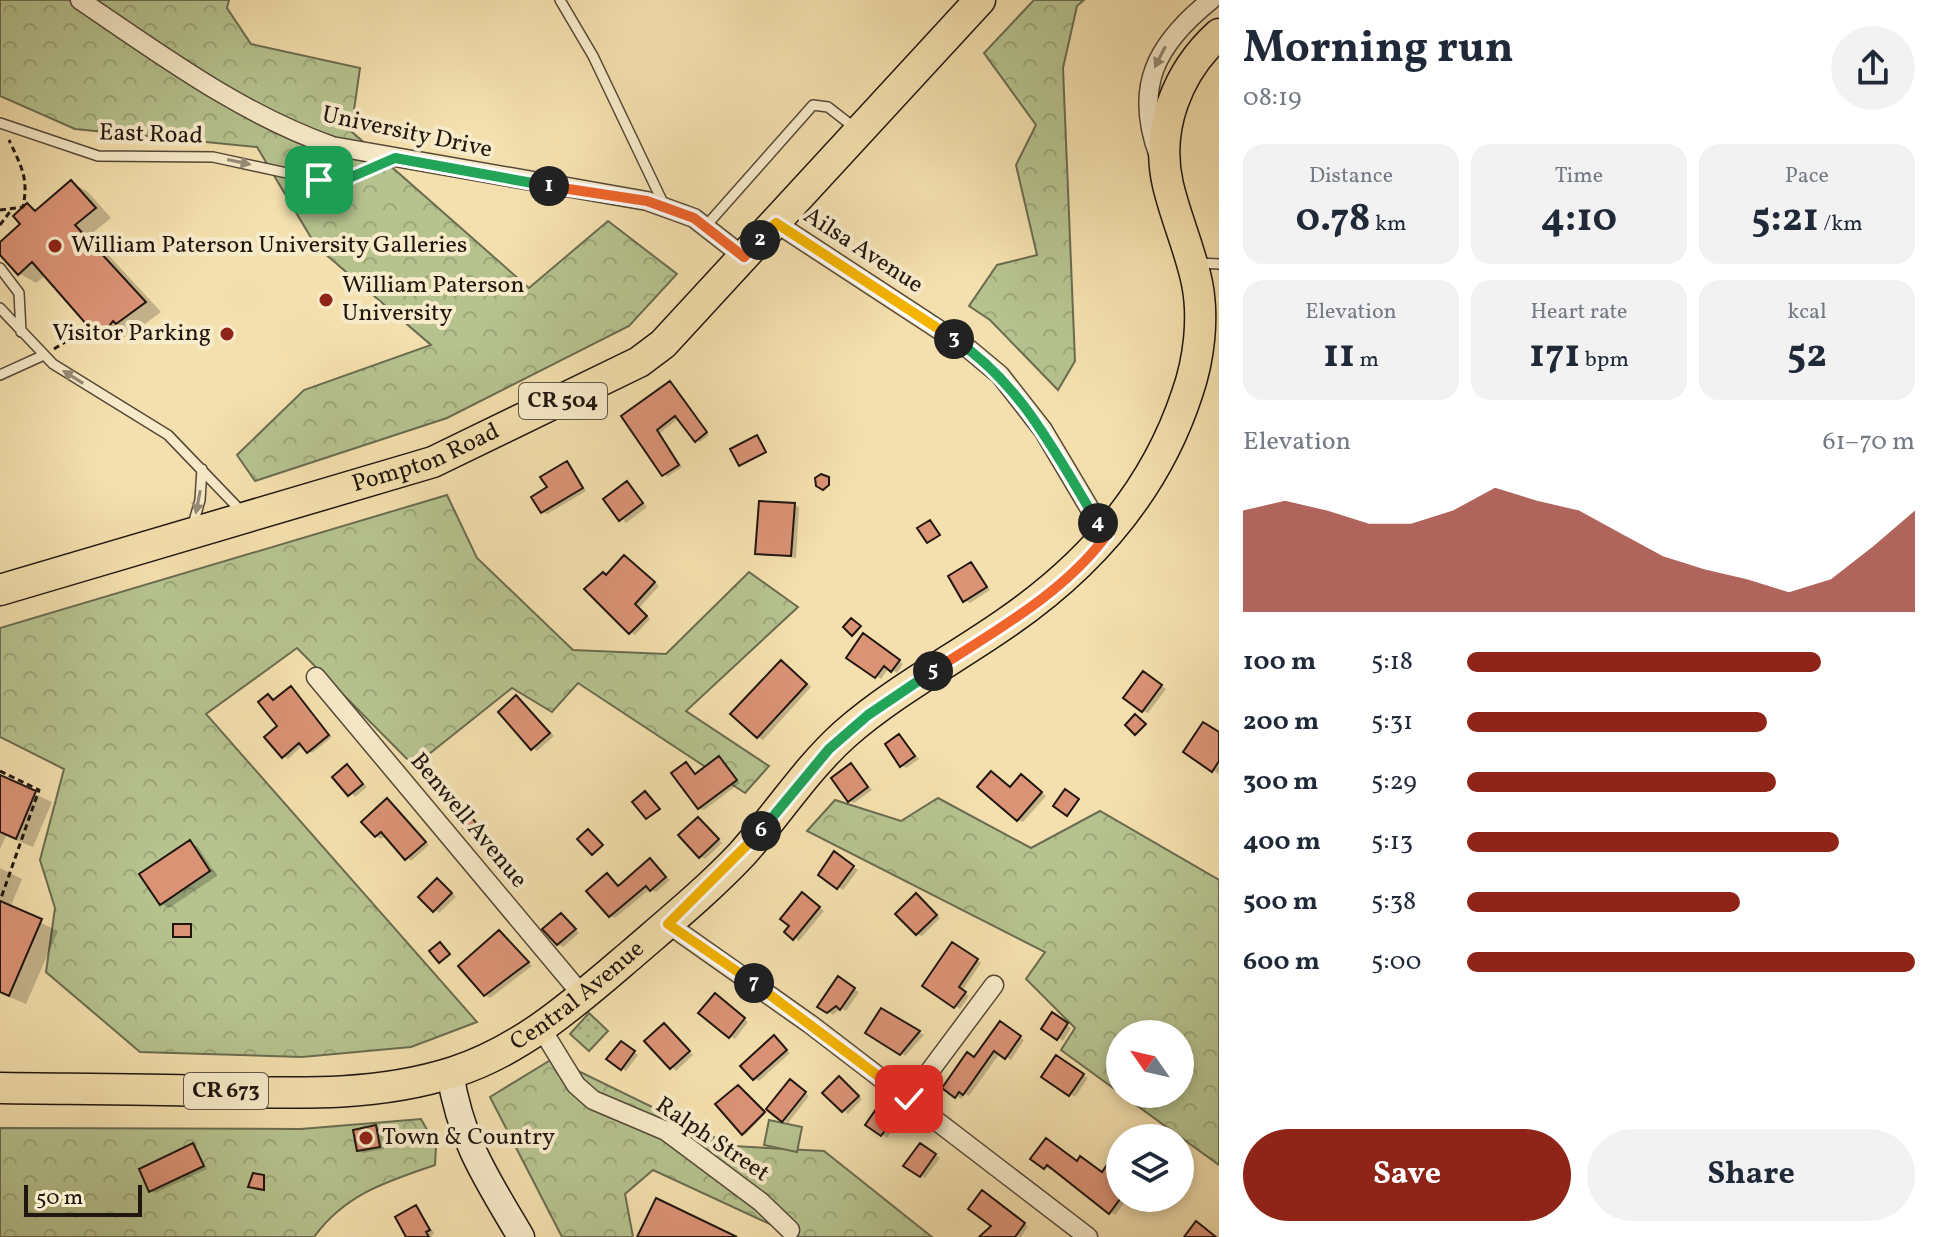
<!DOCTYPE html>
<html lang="en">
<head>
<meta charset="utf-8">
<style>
	body { margin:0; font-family:Vollkorn,serif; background:#f2f2f3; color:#1f2937; height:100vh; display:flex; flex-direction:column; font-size:30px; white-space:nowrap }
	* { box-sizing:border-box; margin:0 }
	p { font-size:26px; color:#747a83 }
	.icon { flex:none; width:44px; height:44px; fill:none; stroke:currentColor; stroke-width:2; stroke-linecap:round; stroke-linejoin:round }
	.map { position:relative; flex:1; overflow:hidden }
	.side { display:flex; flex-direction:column; background:#fff; width:720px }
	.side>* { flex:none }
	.needle { width:52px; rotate:304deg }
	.buttons { position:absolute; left:1106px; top:1020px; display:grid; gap:16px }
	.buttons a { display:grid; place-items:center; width:88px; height:88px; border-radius:50%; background:#fff; box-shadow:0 4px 12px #0003; font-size:40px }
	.scale { position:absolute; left:24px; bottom:20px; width:118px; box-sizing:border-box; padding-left:8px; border:4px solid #201610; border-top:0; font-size:22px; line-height:28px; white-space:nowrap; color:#201610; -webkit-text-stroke:6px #f8ebca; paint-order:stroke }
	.pin { position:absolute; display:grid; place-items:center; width:68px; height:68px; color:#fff; margin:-34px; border-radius:16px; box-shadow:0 4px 12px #0006 }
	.km { position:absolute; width:40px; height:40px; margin:-20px; border-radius:50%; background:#222; color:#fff; font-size:22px; line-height:40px; text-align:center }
	.round { display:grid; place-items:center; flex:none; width:84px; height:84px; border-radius:42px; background:#f2f2f3 }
	.overview { display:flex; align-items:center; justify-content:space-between; height:136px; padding:0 24px }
	h1 { font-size:44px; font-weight:700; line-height:60px }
	.metrics { display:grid; grid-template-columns:repeat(3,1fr); gap:12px; height:136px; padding:8px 24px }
	.metrics div { display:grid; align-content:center; border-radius:20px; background:#f2f2f3; text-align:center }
	.metrics b { font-size:40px; font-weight:700 }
	.metrics small { font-size:22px; font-weight:400 }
	.metrics p { font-size:22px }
	.chart { height:224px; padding:16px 24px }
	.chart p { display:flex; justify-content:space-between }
	.chart svg { width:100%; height:144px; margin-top:8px; fill:#8f2418; opacity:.7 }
	.cta { display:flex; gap:16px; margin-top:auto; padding:16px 24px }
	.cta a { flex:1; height:92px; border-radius:48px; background:#8f2418; color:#fff; font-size:32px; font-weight:700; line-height:92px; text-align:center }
	.cta a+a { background:#f2f2f3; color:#1f2937 }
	ul { padding:0 24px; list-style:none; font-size:26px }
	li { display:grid; grid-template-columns:128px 96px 1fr; align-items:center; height:60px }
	li i { height:20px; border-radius:10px; background:#8f2418 }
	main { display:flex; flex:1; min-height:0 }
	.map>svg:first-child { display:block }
	.grass { fill:url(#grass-dots); stroke:#6b6c50; stroke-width:2 }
	.forest { fill:url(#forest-crowns); stroke:#6b6c50; stroke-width:2 }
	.pitch { fill:#b6c38f; stroke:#6b6c50; stroke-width:2 }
	.shadow { fill:#0003 }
	.building { fill:#db9376; stroke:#201610; stroke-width:2 }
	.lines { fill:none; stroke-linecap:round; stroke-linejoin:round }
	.lane-casing { stroke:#554838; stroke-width:12 }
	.street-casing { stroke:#554838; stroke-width:21 }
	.secondary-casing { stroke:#201610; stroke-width:29 }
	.primary-casing { stroke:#201610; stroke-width:33 }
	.path { stroke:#201610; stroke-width:3; stroke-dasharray:6 4; stroke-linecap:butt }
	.lane { stroke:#f8ebca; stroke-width:9 }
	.street { stroke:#f8ebca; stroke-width:18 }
	.secondary { stroke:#f8ebca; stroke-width:26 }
	.primary { stroke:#f4e0ae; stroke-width:30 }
	.oneway { fill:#978b76 }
	.split-1-casing { stroke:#fff; stroke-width:16 }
	.split-2-casing { stroke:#fff; stroke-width:16 }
	.split-3-casing { stroke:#fff; stroke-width:16 }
	.split-4-casing { stroke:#fff; stroke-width:16 }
	.split-5-casing { stroke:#fff; stroke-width:16 }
	.split-6-casing { stroke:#fff; stroke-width:16 }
	.split-7-casing { stroke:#fff; stroke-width:16 }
	.split-8-casing { stroke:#fff; stroke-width:16 }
	.split-1 { stroke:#22a559; stroke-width:10 }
	.split-2 { stroke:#f0652b; stroke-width:10 }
	.split-3 { stroke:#f5b400; stroke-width:10 }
	.split-4 { stroke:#22a559; stroke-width:10 }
	.split-5 { stroke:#f0652b; stroke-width:10 }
	.split-6 { stroke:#22a559; stroke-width:10 }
	.split-7 { stroke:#f5b400; stroke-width:10 }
	.split-8 { stroke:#f5b400; stroke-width:10 }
	.poi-dot { fill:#8f2418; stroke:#f8ebca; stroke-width:3 }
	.labels { text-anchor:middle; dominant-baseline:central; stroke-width:8; stroke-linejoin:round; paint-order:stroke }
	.shield { fill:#f8ebca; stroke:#615648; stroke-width:2 }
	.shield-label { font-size:22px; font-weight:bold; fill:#201610 }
	.street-label { font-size:24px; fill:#201610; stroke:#f8ebca }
	.poi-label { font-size:24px; fill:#201610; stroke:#f8ebca; text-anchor:start }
</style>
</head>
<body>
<main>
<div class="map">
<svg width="1219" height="1237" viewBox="0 0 1219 1237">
	<defs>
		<pattern id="grass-dots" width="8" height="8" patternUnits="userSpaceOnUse" patternTransform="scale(2)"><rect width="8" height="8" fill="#b6c38f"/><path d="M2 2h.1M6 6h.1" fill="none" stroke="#9ca77a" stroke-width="1.8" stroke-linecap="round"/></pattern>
		<pattern id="forest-crowns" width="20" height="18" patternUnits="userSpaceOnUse" patternTransform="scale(2)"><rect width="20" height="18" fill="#b6c38f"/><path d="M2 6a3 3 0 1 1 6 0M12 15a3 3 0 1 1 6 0" fill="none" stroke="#9ca77a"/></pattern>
	</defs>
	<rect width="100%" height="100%" fill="#f4e0ae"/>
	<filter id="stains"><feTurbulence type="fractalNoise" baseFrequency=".0025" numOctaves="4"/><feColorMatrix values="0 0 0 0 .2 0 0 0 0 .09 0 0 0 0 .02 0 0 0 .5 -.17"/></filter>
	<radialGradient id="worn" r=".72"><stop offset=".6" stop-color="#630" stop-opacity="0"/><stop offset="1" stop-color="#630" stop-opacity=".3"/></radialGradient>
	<!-- grass -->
	<path class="grass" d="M589 1013 608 1031 589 1051 570 1034Z"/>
	<!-- forest -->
	<path class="forest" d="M0 0H229L227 8 251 44 360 68 351 131 529 288 608 221 677 274 629 326 447 418 255 481 237 455 304 390 431 345 316 246 257 147 75 129 0 96Z
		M1034 0H1084L1077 6 1063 68 1075 361 1058 390 990 320 969 306 997 265 1037 255 1016 165 1036 125 984 53Z
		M447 495 477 558 573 650 666 654 749 572 798 607 686 711 769 766 745 793 578 683 552 712 512 688 414 766 297 648 206 714 477 1022 411 1047 302 1057 140 1052 46 972 55 908 40 860 64 769 0 737V628Z
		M938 798 1031 848 1100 811 1219 880V1165L1121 1094H1180V1034H1120V1093L1061 1050 1075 1028 1026 979 1045 952 807 831 835 800 901 821Z
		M562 1053 572 1068 732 1146 824 1151 932 1237H798L653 1170 625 1194 633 1237H562L490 1097Z
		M421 1119 436 1146 435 1165C388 1181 345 1194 314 1237H0V1128L301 1129Z"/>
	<!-- pitch -->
	<path class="pitch" d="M769 1120 802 1127 797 1152 764 1145Z"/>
	<!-- shadow -->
	<path class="shadow" d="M71 182 88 192 111 218 90 235 161 312 134 332 130 330 122 340 113 341 96 331 46 275 36 283 19 273 0 252V244L23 224 28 205 38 211Z
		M670 383 709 435 700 442 679 418 660 433 682 467 667 477 624 416Z
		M567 463 586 491 547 514 542 511 549 488Z
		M628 484 647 507 626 523 606 500Z
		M794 505 799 507 796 558 758 553Z
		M629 560 659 586 639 608 650 619 635 635 630 632 607 576Z
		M971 564 990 590 970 603 965 600Z
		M868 639 903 664 897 673 889 668 881 679 849 658Z
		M782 662 811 687 763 740 758 737Z
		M1148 676 1166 689 1148 713 1143 711Z
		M291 689 332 737 312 753 303 745 288 759 284 756 280 727 268 696 274 701Z
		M517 698 554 736 537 751 533 748Z
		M1219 734V774L1213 770Z
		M899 736 919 759 906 768 901 765Z
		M719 758 740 783 704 810 699 808 686 764 697 775Z
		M851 765 872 790 854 803 849 800Z
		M348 767 367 787 355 797 335 777Z
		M0 778 52 802 33 847 6 836 0 849Z
		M1026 779 1046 796 1023 822 1018 820 1011 789Z
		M388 800 429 845 411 861 386 835 381 839 376 836Z
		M703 822 722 843 705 859 700 856Z
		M190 842 198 847 217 876 169 908 161 903Z
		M840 857 858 870 843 890 820 874Z
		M650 861 670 880 656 892 650 889 615 918 610 916 608 875 620 887Z
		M0 868 22 879 10 908 58 931 26 1004 0 993Z
		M442 883 456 897 439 913 421 897Z
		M808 897 824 911 799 941 787 932Z
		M921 899 940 918 922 936 917 934Z
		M561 915 579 933 563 947 558 944Z
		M504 935 532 966 490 998 485 995Z
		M953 944 981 963 962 991 969 996 960 1009 925 986Z
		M838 979 859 992 846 1011 841 1008 833 1015 820 1006Z
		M720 999 748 1022 735 1039 730 1036Z
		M882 1011 924 1035 905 1056 868 1032Z
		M1052 1015 1071 1028 1063 1041 1044 1028Z
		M1000 1024 1024 1040 1011 1060 1000 1053 969 1096 965 1094 961 1099 945 1088 975 1059Z
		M664 1025 693 1055 676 1071 647 1041Z
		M775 1038 790 1053 759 1081 754 1078Z
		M626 1046 638 1055 626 1071 622 1068Z
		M1056 1057 1088 1078 1075 1097 1044 1076Z
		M840 1079 862 1099 848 1114 825 1093Z
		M795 1084 809 1096 788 1123 769 1109Z
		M740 1088 765 1114 745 1135 718 1104Z
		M879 1108 899 1121 887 1138 868 1124Z
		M376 1127 381 1130 384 1149 363 1153 359 1150Z
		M193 1146 207 1169 155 1193 150 1190Z
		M926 1148 940 1158 925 1178 921 1176Z
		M1033 1158 1078 1163 1103 1174 1120 1176V1198H1128L1115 1215 1052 1167 1050 1170Z
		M986 1194 1028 1226 1021 1237H982L994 1226Z
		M416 1207 434 1233 431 1237H408Z"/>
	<!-- building -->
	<path class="building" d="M71 180 96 208 75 225 146 302 116 324 113 321 104 333 101 329 94 333 32 262 18 275 0 255V242L20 224 13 216 27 203 35 211Z
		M670 381 707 432 695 442 675 416 657 430 679 465 662 476 621 416Z
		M757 435 766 452 739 466 730 449Z
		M567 461 583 488 541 513 531 497 547 487 540 477Z
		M821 474 829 477V485L823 490 816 486 815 478Z
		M627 481 643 503 619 521 603 499Z
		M759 501 795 503 791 556 755 554Z
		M930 520 940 535 927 543 917 528Z
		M624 555 655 582 635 604 647 616 629 634 584 589 603 572 606 575Z
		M971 562 987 587 963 602 948 576Z
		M851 618 861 626 852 636 843 627Z
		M863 633 900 660 891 672 884 666 875 678 846 658Z
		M781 660 807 684 757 738 730 714Z
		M1143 671 1162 685 1142 712 1123 698Z
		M291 686 329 735 307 753 299 743 282 758 264 737 277 726 258 702 268 694 273 700Z
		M516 695 550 733 531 750 498 712Z
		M1135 714 1146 724 1135 735 1125 725Z
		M1203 722 1219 732V761L1212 772 1183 752Z
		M899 734 915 756 900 767 885 744Z
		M719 756 737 780 698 809 671 773 686 762 695 774Z
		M851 763 868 787 848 802 831 778Z
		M347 764 363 784 348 796 332 777Z
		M991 771 1010 787 1021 774 1042 792 1017 821 977 787Z
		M0 775 36 791 16 839 0 832Z
		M1065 789 1079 799 1067 816 1053 806Z
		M645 791 660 809 646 819 632 802Z
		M387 798 426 842 405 860 381 832 375 837 361 822Z
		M462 805 476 823 466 832 451 814Z
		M698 817 719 839 699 858 678 835Z
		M588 829 603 845 592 855 577 839Z
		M190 840 210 871 160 905 139 874Z
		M834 851 854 866 837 889 818 875Z
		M650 858 666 877 650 891 646 886 609 917 586 891 607 873 618 886Z
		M437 878 452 893 433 912 418 897Z
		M802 892 820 907 793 940 784 932 789 926 780 919Z
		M916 893 937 915 916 935 895 914Z
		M0 901 42 919 9 996 0 992Z
		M561 913 576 929 557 945 542 929Z
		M173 924H191V937H173Z
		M499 930 529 962 484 996 458 966Z
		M440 942 450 954 439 963 429 951Z
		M952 942 978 959 959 987 966 992 954 1008 922 986Z
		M838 976 855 988 840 1010 836 1006 827 1013 817 1007Z
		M715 993 745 1018 729 1038 698 1013Z
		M881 1008 920 1031 900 1055 865 1033Z
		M1052 1012 1068 1023 1057 1040 1041 1029Z
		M1000 1021 1021 1036 1005 1059 994 1051 963 1095 959 1092 955 1098 942 1088 967 1052 974 1057Z
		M664 1023 690 1051 670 1069 644 1041Z
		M774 1035 787 1050 753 1080 740 1066Z
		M621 1041 635 1051 621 1070 606 1059Z
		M1056 1055 1084 1074 1069 1096 1041 1077Z
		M839 1076 859 1096 842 1112 822 1093Z
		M790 1079 806 1092 782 1122 766 1109Z
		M738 1085 765 1112 742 1135 715 1104Z
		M879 1105 895 1117 881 1136 865 1125Z
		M376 1125 380 1147 357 1151 353 1130Z
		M1046 1138 1077 1161 1080 1156 1102 1172 1107 1165 1120 1175V1199L1109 1214 1047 1165 1044 1169 1030 1159Z
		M193 1143 204 1166 149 1192 139 1169Z
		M920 1143 936 1154 920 1177 903 1166Z
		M253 1173 264 1175V1190L248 1187Z
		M982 1190 1025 1223 1015 1237H979L991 1226 968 1209Z
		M656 1198 737 1237H637Z
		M416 1205 430 1230 426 1232 429 1237H406L395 1217Z
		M1196 1221 1216 1237H1184Z"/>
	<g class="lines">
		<defs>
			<path id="lane" d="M560 0 593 56 665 207
				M0 123 98 156 213 157 319 180 349 178 392 159
				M705 227 813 105 828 107 855 128
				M1199 263 1219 264
				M0 268 19 293 21 332
				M0 308 53 364 168 435 243 513
				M0 375 44 355
				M192 528 200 500 202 469"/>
			<path id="street" d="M80 0C160 54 239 113 332 146L647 201 694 218 744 257
				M1159 156C1133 87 1156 44 1211 0
				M776 223 970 350 1000 375 1043 430 1106 536
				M316 677 583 996
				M668 924 810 1024 1088 1237
				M541 1028 576 1085 593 1100 666 1131 761 1202 790 1230
				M909 1099 994 985"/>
			<path id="secondary" d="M450 1073C461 1142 487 1179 521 1237"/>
			<g id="primary">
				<path id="s1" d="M0 590 433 462 639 362 663 344 980 0"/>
				<path id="s2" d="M0 1088C68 1089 137 1089 205 1091 289 1093 373 1098 454 1072 523 1050 578 1000 632 954 669 922 708 890 742 854 777 815 806 769 845 734 894 691 953 660 1006 623 1089 566 1155 491 1187 394 1199 360 1204 318 1197 283 1190 249 1176 219 1168 185 1155 129 1177 72 1219 34"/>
			</g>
		</defs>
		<!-- lane casing -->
		<use href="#lane" class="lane-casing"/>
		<!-- street casing -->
		<use href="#street" class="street-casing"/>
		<!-- secondary casing -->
		<use href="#secondary" class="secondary-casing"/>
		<!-- primary casing -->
		<use href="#primary" class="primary-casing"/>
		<!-- path -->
		<path class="path" d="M0 210 23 207C29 178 21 166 9 140
			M0 225 12 209
			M54 349 89 327
			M0 771 39 790 0 901"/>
		<!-- lane -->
		<use href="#lane" class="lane"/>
		<!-- street -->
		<use href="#street" class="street"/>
		<!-- secondary -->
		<use href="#secondary" class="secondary"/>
		<!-- primary -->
		<use href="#primary" class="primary"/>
	</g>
	<!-- one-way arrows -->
	<defs><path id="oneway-solid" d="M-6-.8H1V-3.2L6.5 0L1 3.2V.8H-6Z" transform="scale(2)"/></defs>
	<g class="oneway">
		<use href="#oneway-solid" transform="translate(1160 57) rotate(117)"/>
		<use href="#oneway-solid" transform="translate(239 162) rotate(12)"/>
		<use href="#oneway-solid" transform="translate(73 377) rotate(-148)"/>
		<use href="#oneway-solid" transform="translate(198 502) rotate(101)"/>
	</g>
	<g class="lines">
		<defs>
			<path id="split-1" d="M319 180 349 178 395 158 549 186"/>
			<path id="split-2" d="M549 186 647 201 694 218 744 257 760 240"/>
			<path id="split-3" d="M760 240 776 223 954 339"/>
			<path id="split-4" d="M954 339C1022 384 1056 455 1098 523"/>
			<path id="split-5" d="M933 671C993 632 1063 594 1106 536L1098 523"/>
			<path id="split-6" d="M761 831 829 749 868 715 933 671"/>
			<path id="split-7" d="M754 983 668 924 761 831"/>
			<path id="split-8" d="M754 983 909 1099"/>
		</defs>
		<!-- split-1 casing -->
		<use href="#split-1" class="split-1-casing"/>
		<!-- split-2 casing -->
		<use href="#split-2" class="split-2-casing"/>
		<!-- split-3 casing -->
		<use href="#split-3" class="split-3-casing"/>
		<!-- split-4 casing -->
		<use href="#split-4" class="split-4-casing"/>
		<!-- split-5 casing -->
		<use href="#split-5" class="split-5-casing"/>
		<!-- split-6 casing -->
		<use href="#split-6" class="split-6-casing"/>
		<!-- split-7 casing -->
		<use href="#split-7" class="split-7-casing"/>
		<!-- split-8 casing -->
		<use href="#split-8" class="split-8-casing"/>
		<!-- split-1 -->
		<use href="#split-1" class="split-1"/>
		<!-- split-2 -->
		<use href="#split-2" class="split-2"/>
		<!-- split-3 -->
		<use href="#split-3" class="split-3"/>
		<!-- split-4 -->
		<use href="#split-4" class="split-4"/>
		<!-- split-5 -->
		<use href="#split-5" class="split-5"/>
		<!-- split-6 -->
		<use href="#split-6" class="split-6"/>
		<!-- split-7 -->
		<use href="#split-7" class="split-7"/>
		<!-- split-8 -->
		<use href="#split-8" class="split-8"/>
	</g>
	<!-- markers -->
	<g class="poi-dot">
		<circle cx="55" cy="246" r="8"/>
		<circle cx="326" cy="300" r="8"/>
		<circle cx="227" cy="334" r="8"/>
		<circle cx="366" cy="1138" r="8"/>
	</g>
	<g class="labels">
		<!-- shield labels -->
		<g class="shield">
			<rect x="519" y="383" width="88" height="36" rx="6"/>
			<rect x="184" y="1073" width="84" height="36" rx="6"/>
		</g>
		<g class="shield-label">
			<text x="563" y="401">CR 504</text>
			<text x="226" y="1091">CR 673</text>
		</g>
		<!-- street labels -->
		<g class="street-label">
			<text transform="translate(407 133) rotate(12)">University Drive</text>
			<text transform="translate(151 135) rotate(2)">East Road</text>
			<text transform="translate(863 251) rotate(33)">Ailsa Avenue</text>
			<text stroke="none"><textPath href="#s1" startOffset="446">Pompton Road</textPath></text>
			<text transform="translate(468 821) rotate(50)">Benwell Avenue</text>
			<text stroke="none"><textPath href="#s2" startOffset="602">Central Avenue</textPath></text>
			<text transform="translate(712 1140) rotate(34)">Ralph Street</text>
		</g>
		<!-- poi labels -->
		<g class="poi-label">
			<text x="71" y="246">William Paterson University Galleries</text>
			<text x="342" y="286">William Paterson<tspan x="342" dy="28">University</tspan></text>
			<text x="211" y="334" text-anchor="end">Visitor Parking</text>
			<text x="382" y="1138">Town &amp; Country</text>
		</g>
	</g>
	<rect width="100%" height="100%" filter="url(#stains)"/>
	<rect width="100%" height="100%" fill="url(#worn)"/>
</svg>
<div class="buttons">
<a><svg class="needle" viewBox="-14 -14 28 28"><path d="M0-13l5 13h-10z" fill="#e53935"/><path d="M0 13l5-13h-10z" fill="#747a83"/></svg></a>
<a><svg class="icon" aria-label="layers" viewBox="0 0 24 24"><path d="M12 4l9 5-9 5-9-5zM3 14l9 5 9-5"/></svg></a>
</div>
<div class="scale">50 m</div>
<div class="pin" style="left:319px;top:180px;background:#1e9e55"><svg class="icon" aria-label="arrive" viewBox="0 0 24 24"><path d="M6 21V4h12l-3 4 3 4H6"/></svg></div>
<div class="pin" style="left:909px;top:1099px;background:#d93025"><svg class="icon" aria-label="check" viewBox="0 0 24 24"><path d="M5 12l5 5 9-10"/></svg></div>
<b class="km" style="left:549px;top:186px">1</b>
<b class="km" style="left:760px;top:240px">2</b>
<b class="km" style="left:954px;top:339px">3</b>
<b class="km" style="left:1098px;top:523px">4</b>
<b class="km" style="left:933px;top:671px">5</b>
<b class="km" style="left:761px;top:831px">6</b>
<b class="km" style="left:754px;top:983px">7</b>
</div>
<section class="side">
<div class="overview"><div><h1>Morning run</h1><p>08:19</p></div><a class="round"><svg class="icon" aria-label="share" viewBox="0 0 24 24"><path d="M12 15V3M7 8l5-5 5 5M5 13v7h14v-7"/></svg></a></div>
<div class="metrics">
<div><p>Distance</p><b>0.78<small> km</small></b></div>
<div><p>Time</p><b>4:10</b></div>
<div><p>Pace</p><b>5:21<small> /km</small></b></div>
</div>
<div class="metrics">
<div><p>Elevation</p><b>11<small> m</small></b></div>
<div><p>Heart rate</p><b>171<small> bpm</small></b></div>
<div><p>kcal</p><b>52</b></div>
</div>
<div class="chart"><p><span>Elevation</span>61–70 m</p>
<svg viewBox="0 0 160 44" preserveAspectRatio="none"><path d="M0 44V13L10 10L20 13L30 17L40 17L50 13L60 6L70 10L80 13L90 20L100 27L110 31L120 34L130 38L140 34L150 24L160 13V44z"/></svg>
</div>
<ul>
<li><b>100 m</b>5:18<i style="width:79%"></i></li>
<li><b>200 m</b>5:31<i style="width:67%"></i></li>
<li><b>300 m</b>5:29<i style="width:69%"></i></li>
<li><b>400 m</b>5:13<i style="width:83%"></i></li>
<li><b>500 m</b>5:38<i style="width:61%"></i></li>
<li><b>600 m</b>5:00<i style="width:100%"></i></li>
</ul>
<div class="cta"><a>Save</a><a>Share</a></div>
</section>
</main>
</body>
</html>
